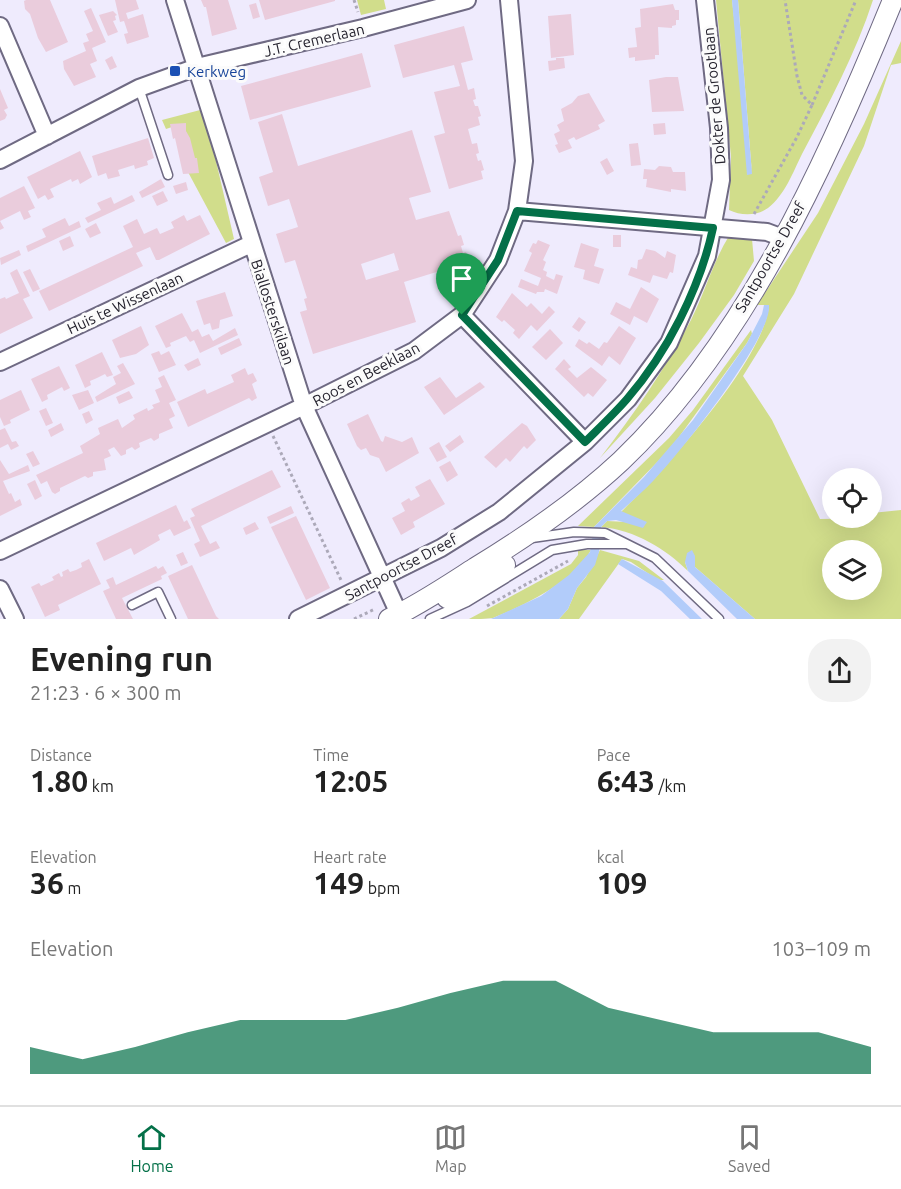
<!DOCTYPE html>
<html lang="en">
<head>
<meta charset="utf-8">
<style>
	body { margin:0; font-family:Ubuntu,sans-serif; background:#f2f2f2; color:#222; height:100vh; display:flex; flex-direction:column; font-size:22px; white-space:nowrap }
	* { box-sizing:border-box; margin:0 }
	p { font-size:20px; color:#767676 }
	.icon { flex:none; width:33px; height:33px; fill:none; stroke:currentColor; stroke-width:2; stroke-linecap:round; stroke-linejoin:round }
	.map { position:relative; height:619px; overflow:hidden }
	.sheet { display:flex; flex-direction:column; background:#fff; flex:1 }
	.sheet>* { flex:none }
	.buttons { position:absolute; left:822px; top:468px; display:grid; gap:12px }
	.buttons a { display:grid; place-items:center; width:60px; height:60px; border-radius:50%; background:#fff; box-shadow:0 6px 24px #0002; font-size:30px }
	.pin { position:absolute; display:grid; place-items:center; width:51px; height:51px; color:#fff; margin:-62px -26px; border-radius:50% 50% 50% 0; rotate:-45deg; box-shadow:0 0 6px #0007 }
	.pin .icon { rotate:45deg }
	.round { display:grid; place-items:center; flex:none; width:63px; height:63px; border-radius:24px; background:#f2f2f2 }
	.head { display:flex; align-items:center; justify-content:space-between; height:102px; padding:0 30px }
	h1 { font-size:33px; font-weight:600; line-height:45px }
	.stats { display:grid; grid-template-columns:repeat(3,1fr); gap:9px; height:102px; padding:6px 30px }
	.stats div { display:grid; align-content:center }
	.stats b { font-size:30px; font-weight:600 }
	.stats small { font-size:16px; font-weight:400 }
	.stats p { font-size:16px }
	.chart { height:168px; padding:12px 30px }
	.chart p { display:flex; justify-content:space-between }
	.chart svg { width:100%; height:108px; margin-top:6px; fill:#047048; opacity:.7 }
	.menu { display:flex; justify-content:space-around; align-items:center; height:84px; border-top:2px solid #e0e0e0; background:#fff; font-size:16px; color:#767676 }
	.menu a { display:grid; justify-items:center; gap:3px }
	.menu .on { color:#047048 }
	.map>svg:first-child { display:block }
	.green { fill:#d1dd8b; fill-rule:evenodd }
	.water { fill:#b2ccfa }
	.building { fill:#eaccdc; fill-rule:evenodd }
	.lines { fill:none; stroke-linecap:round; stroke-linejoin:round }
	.service-casing { stroke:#6f6a83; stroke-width:11 }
	.minor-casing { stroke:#6f6a83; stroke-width:20 }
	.tertiary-casing { stroke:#6f6a83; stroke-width:22 }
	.path { stroke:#aca9b9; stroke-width:3; stroke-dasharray:3 3; stroke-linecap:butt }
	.service { stroke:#fff; stroke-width:8 }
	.minor { stroke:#fff; stroke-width:16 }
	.tertiary { stroke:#fff; stroke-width:20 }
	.route-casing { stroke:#fff; stroke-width:12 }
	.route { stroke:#047048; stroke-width:8 }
	.transit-dot { fill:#1a4fb4; stroke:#fbfbfb; stroke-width:2 }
	.labels { text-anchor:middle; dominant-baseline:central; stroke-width:6; stroke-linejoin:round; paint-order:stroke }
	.street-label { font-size:15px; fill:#25232e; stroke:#fbfbfb }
	.transit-label { font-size:15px; fill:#164399; stroke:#fbfbfb; text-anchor:start }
</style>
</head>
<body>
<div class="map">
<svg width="901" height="619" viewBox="0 0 901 619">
	<rect width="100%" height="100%" fill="#efebfd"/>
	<!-- green -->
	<path class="green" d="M357 0H384L386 9 361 15Z
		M716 0H732L752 174 738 0H873C856 53 828 105 802 154 793 172 785 195 768 208 757 216 741 216 729 210L731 157Z
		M901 41V63L891 65 864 146 794 294 743 376 772 420 820 519 872 518V513L901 510V619H755L695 567V556L685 562 688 571C666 549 635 530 601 527L607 521 646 523 621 512C662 472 764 361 769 305H757L818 213 864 124ZM832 550H872V590H832Z
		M204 109 234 239 226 243 188 172 175 126 166 129 162 120Z
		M729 236 752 239 754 261 734 295 699 343 655 398 600 458C634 414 665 369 691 320 705 292 713 262 729 236Z
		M751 330 752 334 747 343 671 448 594 527 578 526 669 438 693 410Z
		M578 550H591C574 582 525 605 493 618 486 619 476 619 469 619L571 564 578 555Z
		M600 550 639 561 664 580H658L631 562 622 559 579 619H559L568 609 577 588 586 577Z"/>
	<!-- water -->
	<path class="water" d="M732 0H738L752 174 747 175Z
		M764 305H769C772 338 680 453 654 480 644 491 632 501 621 511L647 522 643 528 616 520 607 521 601 527 599 552 595 565 577 588 568 609 559 619H491L541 596 569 575 590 552 594 527 644 477 693 420 747 343 762 314Z
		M692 550 695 556V567L755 619H737L688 571 685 562 687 553Z
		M622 559 663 581 702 619H690L661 591 618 564Z"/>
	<!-- building -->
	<path class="building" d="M26 0H50L68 42 46 52 38 38 30 14 25 9 24 1Z
		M115 0H136L139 9 126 13 128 19 143 14 149 37 127 44 124 34 128 33 124 21 120 22Z
		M201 0H228L237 29 212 36 206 7H204Z
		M259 0H335V1L265 20Z
		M256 3 260 17 253 19 249 5Z
		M673 4 675 10H679V20H676V25L672 26V28L658 27 659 55H655V59L635 61V57L629 58 628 48 637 47 635 28 641 27 640 9Z
		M91 8 106 42 92 48 97 61 90 64 96 77 74 86 64 69 63 61 86 51 83 43 89 41 86 34 93 31 84 11Z
		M113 11 117 15 115 16 116 20 113 21 118 32 108 36 99 15Z
		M571 14 574 55 551 58 548 16Z
		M464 26 473 60 461 63 468 90 474 88 476 99 473 100 475 106H478L481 116 478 117 480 125 468 129 472 144 477 143 479 153 476 154 478 161 481 160 484 170 481 171 483 179 449 189 434 136 445 133 434 92 460 86 454 65 403 78 394 45Z
		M362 53 371 87 250 120 241 86Z
		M112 56 117 67 110 70 105 60Z
		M556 58H564L565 68 549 71 548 61 556 60Z
		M666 77H678L684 111 652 112 649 80Z
		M0 89 8 108 4 110 7 115 5 119 0 121Z
		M589 93 605 121 598 125 600 129 576 140 574 137 568 140 572 148 559 153 555 145 558 144 554 134 560 131 557 125 564 121 561 109 572 103 578 96Z
		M282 114 298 166 412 130 431 192 409 198 416 220 449 211 458 236 461 235 464 245 461 246 463 253 466 252 469 262 404 282 416 322 313 354 300 312 307 310 304 299 307 298 295 260 285 263 276 234 298 227 289 199 268 206 259 177 273 172 258 122ZM394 253 399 270 366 280 361 264Z
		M186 123V131L190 138 195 158H197L199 173 183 174 175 138 173 139 170 124Z
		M665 123 666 134 654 135 653 124Z
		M148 138 154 158 147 161 148 165 135 169 134 165 118 170 120 176 108 179 106 173 98 176 92 156Z
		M638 143 641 165 631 166 629 144Z
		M80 151 92 177 80 184 78 179 72 182 71 179 50 189 54 197 48 200 45 195 38 199 27 177Z
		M607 158 614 171 607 175 600 162Z
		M659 166 671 167 673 172H685L686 191 671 189V192L646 187 647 179H643L644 169 655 170Z
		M161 179 165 187 142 198 139 192Z
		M186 182 188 190 176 194 173 186Z
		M24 186 35 208 28 211 31 217 24 220 20 211 0 221 4 228 0 230V198Z
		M163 191 168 201 157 206 152 196Z
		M132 195 135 201 88 223 85 218 101 210 97 203 111 197 114 204Z
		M184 215 187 221 200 215 210 234 159 260H156L150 247 136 253 143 266 49 311 39 291 133 247 123 226 137 219 144 234 157 228 160 234 174 228 171 222Z
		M65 218 69 226 79 221 81 227 28 252 26 246 46 237 42 229Z
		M96 223 101 233 90 238 85 229Z
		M613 235H621V247H613Z
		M70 236 74 246 63 251 59 241Z
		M538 240 550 245 543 260 546 262 543 270 547 272 546 276 554 280 556 274 563 276 557 294 545 289 544 292H537L536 294 518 287 521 279 538 286 541 278 524 271 532 253 529 251 533 243 536 244Z
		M581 243 599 249 594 266 604 269 599 284 583 279 585 270 574 267Z
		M646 249 655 251 665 258 667 251 676 255 673 273 670 272 667 279 653 275 650 283 628 275 631 267 637 269 638 260 642 259Z
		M19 250 21 255 1 265 0 258Z
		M17 269 30 296 23 299 33 318 0 334V299L5 297 6 299 19 293 10 273Z
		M30 269 40 289 33 292 23 272Z
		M641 287 659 299 647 323 634 316 630 325 610 314 616 302 630 309Z
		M225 292 233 316 220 320 219 328 212 330 210 323 204 325 196 301Z
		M512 293 527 307 531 303 542 314 549 306 555 312 537 331 531 325 519 339 513 333 515 330 504 320 502 322 496 317Z
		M182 313 192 332 198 329 202 337 209 334 213 341 235 328 238 335 200 353 194 340 190 342 186 336 170 343 171 346 166 348 155 326Z
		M579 317 586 322 579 332 572 327Z
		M141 326 149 345 136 354 120 358 112 340Z
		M619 326 636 338 620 365 609 356 602 366 575 346 579 339 587 344 589 342 599 349 604 342 607 343Z
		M550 329 563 343 546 360 532 347Z
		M239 338 242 345 221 355 218 348Z
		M159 351 161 355 169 351 176 365 159 372 151 354Z
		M102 352 113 375 107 377 105 374 97 378 90 381 91 385 85 388 75 365Z
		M198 358 201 365 188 371 184 365Z
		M564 359 571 367 568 369 577 378 591 367 607 380 593 397 588 393 584 397 555 369Z
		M123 363 135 384 97 402 95 397 116 384 113 377 121 373 117 366Z
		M59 366 70 388 64 391 62 387 47 395 48 399 42 402 31 379Z
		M245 368 248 375 253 373 257 381 252 384 257 398 252 401 249 398 188 427 177 402 205 389 207 394 234 382 231 375Z
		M164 375 176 400 169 403 175 416 169 419 173 428 159 434V438L154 441 151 438 139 443 140 447 135 450 132 447 126 450V454L121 456 114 447 108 450 111 456 104 459 106 470 93 472V476L88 478 85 476 60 488V491L55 494 52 492 47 481 41 484 36 475 83 453 80 446 100 434 98 428 118 419 122 428 135 419 133 415 147 408 148 411 154 408 152 405 160 402 155 390 162 387 158 378Z
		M440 377 456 398 480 382 485 387 444 415 424 387Z
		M21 390 30 410 10 420 11 423 4 426 0 417V400Z
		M88 390 94 403 79 410 72 395Z
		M129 391 133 398 119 404 116 397Z
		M46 408 53 423 46 426 39 411Z
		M89 411 93 420 86 424 82 414Z
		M368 414 381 441 383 442 385 436 402 442 412 437 419 453 386 472 379 458 370 455 366 448 361 450 357 446 347 424Z
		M61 423 64 430 51 437 48 430Z
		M522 423 527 426 536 440 527 449 524 446 510 462 506 458 496 468 484 457Z
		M5 428 12 442 16 441 19 446 11 450 8 444 0 448V430Z
		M460 435 464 442 450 452 445 446Z
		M439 442 447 457 437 462 429 448Z
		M33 451 40 464 33 467 26 454Z
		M0 460 9 474 28 465 30 471 3 481 9 494 11 493 15 502 20 499 22 505 0 516Z
		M450 461 458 475 447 482 439 467Z
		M272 470 281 487 201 526 210 544 216 541 220 548 200 557 194 544 200 541 190 518 195 516 191 509Z
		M430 479 445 504 413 522 415 527 401 535 392 518 405 511 401 503 409 498 411 501 420 496 415 487Z
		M35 480 42 496 35 500 27 484Z
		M176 505 184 522 187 520 191 528 174 536 170 529 158 535 160 540 134 555 131 548 104 561 96 543Z
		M291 506 294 513 270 524 267 517Z
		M296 516 330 588 306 600 271 527Z
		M255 522 259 529 246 535 243 528Z
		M183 552 188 563 181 566 176 555Z
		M89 559 101 584 58 605 60 610 45 617 31 587 39 583 41 586 54 580 52 577 59 573 61 577 63 576 62 572 68 569 70 572 76 570 82 567 81 563Z
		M192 565 216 616 219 619H188L168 576Z
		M156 566 158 569 163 566 167 573 161 576 162 579 122 598 133 619H116L103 591 110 588 106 580 113 577 116 585Z"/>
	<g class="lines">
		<defs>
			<path id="service" d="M139 88 168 175
				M532 538 574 532 605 533 655 558 719 619
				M132 605 158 592 171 619
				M430 619 467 602 552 550 587 544H624"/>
			<path id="minor" d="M175 0 304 406 399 614
				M0 26 47 136
				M0 160 139 88 197 67 363 28 467 0
				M517 211 767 232 783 238
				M462 315 585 442 628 399 669 343 707 256 721 180 719 128 705 0
				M0 362 251 244
				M0 551 304 406 414 351 462 315 498 260 517 211 524 161 509 0
				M0 589 15 619
				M298 619 441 548 499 512 585 442"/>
			<path id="tertiary" d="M447 598 474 585 505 565
				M389 619C419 605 447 586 475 568 526 537 577 502 621 461 747 341 828 160 893 0"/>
		</defs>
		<!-- service casing -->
		<use href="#service" class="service-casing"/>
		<!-- minor casing -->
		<use href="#minor" class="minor-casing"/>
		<!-- tertiary casing -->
		<use href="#tertiary" class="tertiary-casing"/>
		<!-- path -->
		<path class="path" d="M354 0 358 12
			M812 105 856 0
			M754 214 797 137 812 105 802 95 797 76 785 0
			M273 436 341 580
			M487 606 568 561
			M354 619 375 609"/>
		<!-- service -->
		<use href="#service" class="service"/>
		<!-- minor -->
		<use href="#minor" class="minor"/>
		<!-- tertiary -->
		<use href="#tertiary" class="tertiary"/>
	</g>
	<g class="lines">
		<defs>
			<path id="route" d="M517 211 713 228C700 288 667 353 627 399 614 414 599 428 585 442L462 315 498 260Z"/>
		</defs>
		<!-- route casing -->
		<use href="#route" class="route-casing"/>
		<!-- route -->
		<use href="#route" class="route"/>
	</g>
	<!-- markers -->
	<rect class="transit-dot" x="169" y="65" width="12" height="12" rx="3"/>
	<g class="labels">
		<!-- street labels -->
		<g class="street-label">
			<text transform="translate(314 40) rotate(-13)">J.T. Cremerlaan</text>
			<text transform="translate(714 96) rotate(-95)">Dokter de Grootlaan</text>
			<text transform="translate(770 257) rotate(-60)">Santpoortse Dreef</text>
			<text transform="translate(125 303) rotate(-25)">Huis te Wissenlaan</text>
			<text transform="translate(273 312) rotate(72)">Biallosterskilaan</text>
			<text transform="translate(366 374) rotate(-28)">Roos en Beeklaan</text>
			<text transform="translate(401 567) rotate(-28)">Santpoortse Dreef</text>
		</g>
		<!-- transit labels -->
		<g class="transit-label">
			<text x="187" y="71">Kerkweg</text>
		</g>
	</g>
</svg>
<div class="buttons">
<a><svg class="icon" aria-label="locate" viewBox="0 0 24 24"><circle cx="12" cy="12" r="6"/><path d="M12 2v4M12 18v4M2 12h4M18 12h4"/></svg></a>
<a><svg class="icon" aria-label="layers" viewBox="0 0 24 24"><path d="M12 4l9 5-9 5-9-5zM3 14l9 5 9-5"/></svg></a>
</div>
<div class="pin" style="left:462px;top:315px;background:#1e9e55"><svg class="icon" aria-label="arrive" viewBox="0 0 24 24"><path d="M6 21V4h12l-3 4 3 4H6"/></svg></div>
</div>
<section class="sheet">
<div class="head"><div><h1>Evening run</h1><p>21:23 · 6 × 300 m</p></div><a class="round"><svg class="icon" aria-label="share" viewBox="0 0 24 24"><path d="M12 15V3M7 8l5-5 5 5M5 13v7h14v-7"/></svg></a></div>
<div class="stats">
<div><p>Distance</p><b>1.80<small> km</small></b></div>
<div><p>Time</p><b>12:05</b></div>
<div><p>Pace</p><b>6:43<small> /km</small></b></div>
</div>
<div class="stats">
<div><p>Elevation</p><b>36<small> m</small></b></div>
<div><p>Heart rate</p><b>149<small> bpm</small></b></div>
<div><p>kcal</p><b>109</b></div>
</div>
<div class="chart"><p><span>Elevation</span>103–109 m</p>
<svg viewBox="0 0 160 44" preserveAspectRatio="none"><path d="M0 44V33L10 38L20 33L30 27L40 22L50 22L60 22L70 17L80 11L90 6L100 6L110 17L120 22L130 27L140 27L150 27L160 33V44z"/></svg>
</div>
</section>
<nav class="menu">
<a class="on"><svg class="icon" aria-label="home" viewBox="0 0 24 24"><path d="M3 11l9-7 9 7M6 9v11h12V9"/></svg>Home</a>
<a><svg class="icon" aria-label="map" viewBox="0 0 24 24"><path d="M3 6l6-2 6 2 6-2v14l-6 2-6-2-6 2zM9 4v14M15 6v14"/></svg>Map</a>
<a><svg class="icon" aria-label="saved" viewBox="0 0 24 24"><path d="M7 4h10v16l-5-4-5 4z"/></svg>Saved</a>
</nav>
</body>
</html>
